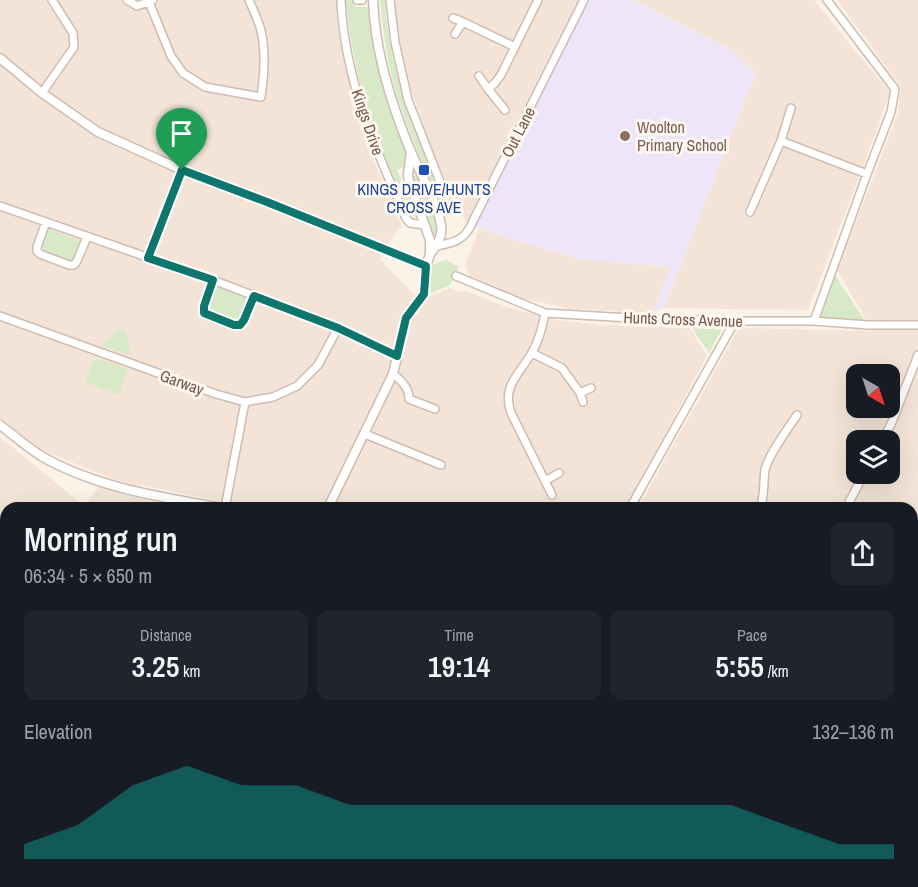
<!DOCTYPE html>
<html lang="en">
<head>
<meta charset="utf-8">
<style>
	body { margin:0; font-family:"Archivo Narrow",sans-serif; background:#20242c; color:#f1f3f6; height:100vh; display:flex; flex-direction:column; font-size:22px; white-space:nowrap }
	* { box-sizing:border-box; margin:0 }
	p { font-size:20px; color:#9ea1a6 }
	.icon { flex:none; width:33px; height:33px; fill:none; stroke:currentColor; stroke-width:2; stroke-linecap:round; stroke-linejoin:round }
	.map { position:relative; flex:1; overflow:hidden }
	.panel { position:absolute; left:0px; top:502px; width:918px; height:386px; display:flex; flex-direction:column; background:#171b24; border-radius:18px 18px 0 0; box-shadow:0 6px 24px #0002 }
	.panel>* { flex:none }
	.needle { width:39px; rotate:141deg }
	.fabs { position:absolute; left:846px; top:364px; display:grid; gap:12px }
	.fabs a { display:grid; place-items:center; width:54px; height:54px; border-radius:12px; background:#171b24; box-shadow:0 6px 24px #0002; font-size:30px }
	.pin { position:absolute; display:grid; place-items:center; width:51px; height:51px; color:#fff; margin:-62px -26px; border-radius:50% 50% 50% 0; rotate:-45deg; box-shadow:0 0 6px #0007 }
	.pin .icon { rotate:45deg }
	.round { display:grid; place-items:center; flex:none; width:63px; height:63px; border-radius:12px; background:#20242c }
	.head { display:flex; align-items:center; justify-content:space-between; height:102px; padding:0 24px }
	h1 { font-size:33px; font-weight:600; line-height:45px }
	.stats { display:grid; grid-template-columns:repeat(3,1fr); gap:9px; height:102px; padding:6px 24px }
	.stats div { display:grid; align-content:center; border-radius:12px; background:#20242c; text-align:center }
	.stats b { font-size:30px; font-weight:600 }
	.stats small { font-size:16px; font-weight:400 }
	.stats p { font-size:16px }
	.chart { height:168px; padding:12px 24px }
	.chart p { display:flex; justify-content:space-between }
	.chart svg { width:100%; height:108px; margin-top:6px; fill:#0f766e; opacity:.7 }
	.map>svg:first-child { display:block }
	.residential { fill:#f3e4d7; fill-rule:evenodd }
	.education { fill:#efe5f8 }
	.green { fill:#d8e9c7 }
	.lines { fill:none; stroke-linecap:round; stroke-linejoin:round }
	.minor-casing { stroke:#cfbcb1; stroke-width:10 }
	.tertiary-casing { stroke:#cfbcb1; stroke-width:11 }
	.minor { stroke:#fff; stroke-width:7 }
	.tertiary { stroke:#fff; stroke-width:8 }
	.route-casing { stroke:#fff; stroke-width:12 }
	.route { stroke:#0f766e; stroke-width:8 }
	.education-dot { fill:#8d6e63; stroke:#fef7ef; stroke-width:2 }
	.transit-dot { fill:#1a4fb4; stroke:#fef7ef; stroke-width:2 }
	.labels { text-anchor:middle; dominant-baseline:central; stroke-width:6; stroke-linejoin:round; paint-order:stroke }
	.street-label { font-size:16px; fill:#75584d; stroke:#fef7ef }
	.education-label { font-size:16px; fill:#785e54; stroke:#fef7ef; text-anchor:start }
	.transit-label { font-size:16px; fill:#164399; stroke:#fef7ef }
</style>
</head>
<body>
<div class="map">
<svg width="918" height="887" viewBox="0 0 918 887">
	<rect width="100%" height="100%" fill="#fbf2e8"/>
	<!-- residential -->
	<path class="residential" d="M0 0H337L345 64 370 152 402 227 393 236 380 259 413 294 430 296 450 288 460 292 466 291 507 307 557 320 602 325 690 328 707 356 625 508H257L118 481 34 447 0 418Z
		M394 0H580L468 223 461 215 432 152 407 77 396 30Z
		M633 0H814L852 47 890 92 860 175 808 310 664 308 756 72 731 50Z
		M837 0H918V655L912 653V508H640L649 488 739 328 873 331 837 270 898 114 901 87ZM856 375H890V408H856ZM856 441H890V474H856Z
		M479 229 579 259 670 267 653 313 572 309 520 298 470 276 465 265Z
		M0 437 84 506 100 485 197 508H6V634L0 632Z
		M912 668 918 670V786L912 783Z"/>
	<!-- education -->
	<path class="education" d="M587 0H633L731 50 756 72 664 308 653 313 670 267 579 259 472 227Z"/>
	<!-- green -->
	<path class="green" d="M346 0H354L355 7H371L407 153 406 166 397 170 410 200 406 202 412 212 410 216C402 206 398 191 393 179 369 121 351 62 346 0Z
		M380 0H385C388 69 417 134 442 196L443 199 440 202 438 200C423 165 407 129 396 92 387 62 383 31 380 0Z
		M413 175 418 177 439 230 437 238H435L411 181 412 176Z
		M49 229 80 241C81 247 77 255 73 260H68L44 251 42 245 47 230Z
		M446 260 459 267 450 285 432 293H429L431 265Z
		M832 271 868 325 814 321Z
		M216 284 249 297C247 303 245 317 238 320 234 322 212 314 210 310 209 309 208 307 208 305Z
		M122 328 125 330 131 355H130L103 346 102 344Z
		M692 328 722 329 709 353Z
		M99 359 125 368 127 371 119 395 85 382 93 361Z
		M0 632 6 634V882H249L248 887H0Z
		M912 786 918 788V887H595L578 882H912Z
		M253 882H509L507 887H253Z"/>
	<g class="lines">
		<defs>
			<path id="minor" d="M127 0 137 6 153 0
				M341 0C344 77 375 149 406 218L410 223 425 225
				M357 0H362
				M390 0 395 42 408 100 446 197 439 215
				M149 2 171 56 183 73 205 87 261 97C264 75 266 53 261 31 259 21 253 10 249 0
				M453 18 463 22
				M455 34 463 22 515 47
				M479 76 488 89
				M42 93 74 47 73 33 52 0
				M505 110 488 89 495 83 501 75 538 0
				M781 141 867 174
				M0 206 213 280 338 328 397 356
				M750 212 781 141 791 108
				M46 222 37 247V251L40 254 69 265H74L77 261 87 237
				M437 246C450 243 461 242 469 229L584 0
				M149 258 182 170
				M456 276 545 313 647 319 735 321H814L868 325H918
				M213 280 203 310 204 313C214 319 229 325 240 325L244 320 253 296
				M545 313C542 328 539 341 531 354 518 376 502 386 511 413L552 495
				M0 316 216 394 245 402 273 397 297 386 318 365 338 328
				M814 321 867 174 891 112 895 89 827 0
				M532 353 562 368 580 393 583 402
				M393 374C402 381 409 388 409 399L435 409
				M580 393 591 388
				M365 434 441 465
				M882 441 892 422 918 355
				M545 481 559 473
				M225 508 245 402
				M630 508 735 321
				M760 508C765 496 763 483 765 470 768 455 788 429 797 415
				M846 508 864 474
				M912 568 918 557
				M0 597 6 599"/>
			<path id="tertiary" d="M373 0C375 53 391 104 411 152 420 173 438 204 441 225 443 236 437 246 430 254
				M0 58 42 93 98 132 182 170 267 202 426 266
				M0 425C13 435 27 447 41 456 97 488 161 497 223 508
				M328 508 393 374 406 318 424 294 426 266 430 254V240L409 181 408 175 411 151
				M912 661 918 663"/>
		</defs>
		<!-- minor casing -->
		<use href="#minor" class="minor-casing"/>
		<!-- tertiary casing -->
		<use href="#tertiary" class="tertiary-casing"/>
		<!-- minor -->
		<use href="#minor" class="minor"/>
		<!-- tertiary -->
		<use href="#tertiary" class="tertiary"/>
	</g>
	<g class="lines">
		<defs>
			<path id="route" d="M182 170 267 202 426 266 424 294 406 318 397 356 338 328 254 296 244 320 240 325H234L204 313V306L213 280 148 258Z"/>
		</defs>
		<!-- route casing -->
		<use href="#route" class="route-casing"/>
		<!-- route -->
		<use href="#route" class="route"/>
	</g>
	<!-- markers -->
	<circle class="education-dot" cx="625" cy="136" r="6"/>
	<rect class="transit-dot" x="418" y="164" width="12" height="12" rx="3"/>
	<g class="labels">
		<!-- street labels -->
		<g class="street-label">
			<text transform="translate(368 122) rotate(71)">Kings Drive</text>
			<text transform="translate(518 132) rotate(-63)">Out Lane</text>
			<text transform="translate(683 319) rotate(2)">Hunts Cross Avenue</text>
			<text transform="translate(182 382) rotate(20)">Garway</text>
		</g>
		<!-- education labels -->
		<g class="education-label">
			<text x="637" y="127">Woolton<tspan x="637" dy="18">Primary School</tspan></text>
		</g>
		<!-- transit labels -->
		<g class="transit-label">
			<text x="424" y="189">KINGS DRIVE/HUNTS<tspan x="424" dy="18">CROSS AVE</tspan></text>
		</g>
	</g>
</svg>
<div class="fabs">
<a><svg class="needle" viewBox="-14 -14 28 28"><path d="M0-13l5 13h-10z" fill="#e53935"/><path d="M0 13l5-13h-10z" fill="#9ea1a6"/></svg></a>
<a><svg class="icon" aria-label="layers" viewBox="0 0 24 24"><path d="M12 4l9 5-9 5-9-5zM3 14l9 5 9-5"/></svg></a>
</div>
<div class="pin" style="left:182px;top:170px;background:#1e9e55"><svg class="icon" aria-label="arrive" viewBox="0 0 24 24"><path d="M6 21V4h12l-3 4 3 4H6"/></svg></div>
<section class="panel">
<div class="head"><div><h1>Morning run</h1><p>06:34 · 5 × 650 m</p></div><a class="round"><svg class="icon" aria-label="share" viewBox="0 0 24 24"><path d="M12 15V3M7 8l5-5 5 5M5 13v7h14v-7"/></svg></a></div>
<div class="stats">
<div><p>Distance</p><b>3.25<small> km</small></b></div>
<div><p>Time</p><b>19:14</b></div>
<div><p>Pace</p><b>5:55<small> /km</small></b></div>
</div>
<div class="chart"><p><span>Elevation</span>132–136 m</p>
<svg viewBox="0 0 160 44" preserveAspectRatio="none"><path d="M0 44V38L10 30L20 14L30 6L40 14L50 14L60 22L70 22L80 22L90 22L100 22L110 22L120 22L130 22L140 30L150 38L160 38V44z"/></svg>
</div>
</section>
</div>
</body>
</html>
